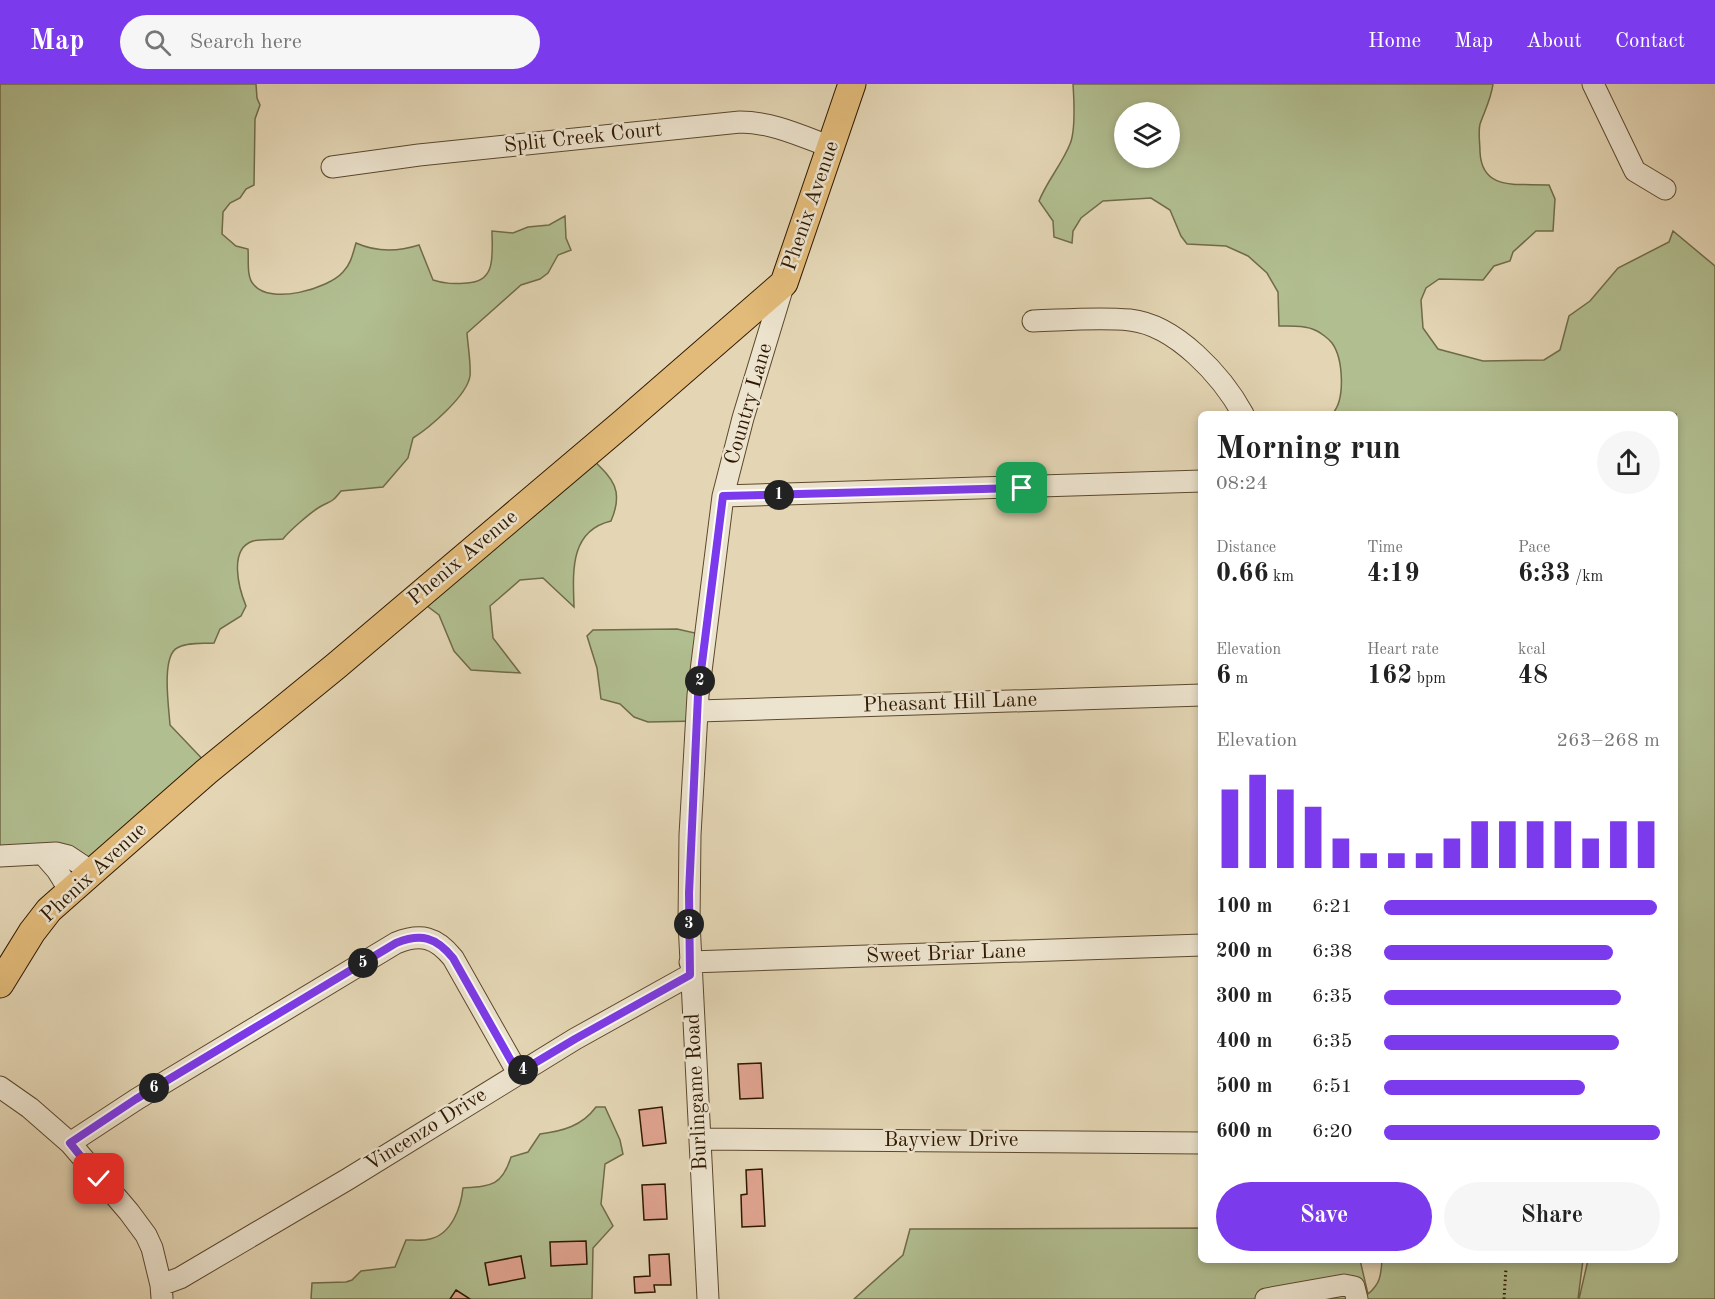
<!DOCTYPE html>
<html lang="en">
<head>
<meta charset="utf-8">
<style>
	body { margin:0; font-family:"Old Standard TT",serif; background:#f6f6f6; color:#222; height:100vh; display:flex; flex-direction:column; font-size:22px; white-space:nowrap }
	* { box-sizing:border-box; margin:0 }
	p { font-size:20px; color:#767676 }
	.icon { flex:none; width:33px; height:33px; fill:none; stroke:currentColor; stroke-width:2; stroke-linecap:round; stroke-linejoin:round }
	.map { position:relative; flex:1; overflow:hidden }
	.side { position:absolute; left:1198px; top:327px; width:480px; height:852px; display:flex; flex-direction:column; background:#fff; border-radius:9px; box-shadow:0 3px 9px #0003 }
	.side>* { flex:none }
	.tools { position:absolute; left:1114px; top:18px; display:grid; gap:12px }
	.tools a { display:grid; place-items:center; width:66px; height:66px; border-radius:50%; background:#fff; box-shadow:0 3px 9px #0003; font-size:30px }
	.pin { position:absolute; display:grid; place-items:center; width:51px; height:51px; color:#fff; margin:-26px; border-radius:12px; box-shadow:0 3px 9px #0006 }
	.km { position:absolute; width:30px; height:30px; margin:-15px; border-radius:50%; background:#222; color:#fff; font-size:16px; line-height:30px; text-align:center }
	.round { display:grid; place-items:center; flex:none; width:63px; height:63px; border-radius:32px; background:#f6f6f6 }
	.head { display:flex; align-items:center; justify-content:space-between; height:102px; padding:0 18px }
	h1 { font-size:33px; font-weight:600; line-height:45px }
	.metrics { display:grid; grid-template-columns:repeat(3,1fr); gap:9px; height:102px; padding:6px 18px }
	.metrics div { display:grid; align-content:center }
	.metrics b { font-size:26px; font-weight:600 }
	.metrics small { font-size:16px; font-weight:400 }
	.metrics p { font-size:16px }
	.chart { height:168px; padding:12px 18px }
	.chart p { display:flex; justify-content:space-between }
	.chart svg { width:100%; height:108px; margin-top:6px; stroke:#7c3aed; stroke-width:6 }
	.cta { display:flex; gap:12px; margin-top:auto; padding:12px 18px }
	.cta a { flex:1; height:69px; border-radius:36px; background:#7c3aed; color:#fff; font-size:24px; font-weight:600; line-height:69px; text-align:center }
	.cta a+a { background:#f6f6f6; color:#222 }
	ul { padding:0 18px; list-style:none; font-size:20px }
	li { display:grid; grid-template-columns:96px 72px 1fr; align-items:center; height:45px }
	li i { height:15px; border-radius:8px; background:#7c3aed }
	header { display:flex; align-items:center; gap:36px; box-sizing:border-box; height:84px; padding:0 30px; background:#7c3aed; color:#fff }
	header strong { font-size:28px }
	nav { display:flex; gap:33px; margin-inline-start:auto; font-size:21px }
	.search { width:420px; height:54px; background:#f6f6f6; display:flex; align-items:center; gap:15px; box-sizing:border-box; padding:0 21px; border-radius:33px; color:#767676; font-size:22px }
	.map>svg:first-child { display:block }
	.green { fill:#b1be90; stroke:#706b48; stroke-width:1.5; fill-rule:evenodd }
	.building { fill:#e0a490; stroke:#2f1800; stroke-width:1.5 }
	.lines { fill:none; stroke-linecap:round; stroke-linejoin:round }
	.minor-casing { stroke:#5c482d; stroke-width:23 }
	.major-casing { stroke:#2f1800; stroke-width:29 }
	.path { stroke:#2f1800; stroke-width:3; stroke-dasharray:1.5 3; stroke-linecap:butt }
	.minor { stroke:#ede4cf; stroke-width:21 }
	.major { stroke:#e2bb7a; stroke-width:27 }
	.route-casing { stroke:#fff; stroke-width:12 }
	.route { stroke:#7c3aed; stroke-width:8 }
	.labels { text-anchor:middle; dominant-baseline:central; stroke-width:5; stroke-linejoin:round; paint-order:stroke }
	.street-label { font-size:21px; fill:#2f1800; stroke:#ede4cf }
</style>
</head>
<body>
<header>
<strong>Map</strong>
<div class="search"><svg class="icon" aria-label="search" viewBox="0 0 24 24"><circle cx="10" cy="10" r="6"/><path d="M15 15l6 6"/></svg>Search here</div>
<nav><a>Home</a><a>Map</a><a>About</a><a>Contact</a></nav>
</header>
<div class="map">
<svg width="1715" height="1215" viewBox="0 0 1715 1215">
	<rect width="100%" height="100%" fill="#e4d6b5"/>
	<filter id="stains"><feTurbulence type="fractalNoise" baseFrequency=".00333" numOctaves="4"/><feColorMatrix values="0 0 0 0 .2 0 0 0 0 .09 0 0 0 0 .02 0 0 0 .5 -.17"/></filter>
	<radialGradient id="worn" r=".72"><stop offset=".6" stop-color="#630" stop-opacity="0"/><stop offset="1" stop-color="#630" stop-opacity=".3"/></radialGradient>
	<!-- green -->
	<path class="green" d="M0 0H256L257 14 260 21 255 35 254 101 246 105 240 114 230 119 223 128 222 150 236 162 248 165C249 175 246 193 254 201 271 221 328 205 343 188 351 180 353 169 356 159 376 168 397 168 419 161L433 196C445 200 454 200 467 199 497 198 492 170 492 147L513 149 528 143 549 141 565 132 566 154 571 166 558 171 548 189 540 195 521 201 467 249C468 263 471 279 470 292 467 312 429 344 413 354L408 374 383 403 341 407C331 420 331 416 318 424 310 429 288 448 283 455 273 456 262 455 253 457 228 465 239 505 246 522L241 532 220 545 214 559C203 560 187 558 177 564 161 573 169 624 170 641L210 683 96 784 0 774Z
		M1073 0H1493C1491 15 1485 26 1480 40 1478 48 1480 59 1480 68 1482 108 1518 99 1549 101L1555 115 1553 147H1536L1513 168 1510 177 1494 182 1483 196 1439 195 1426 204 1421 216 1423 244 1438 265 1483 277 1544 276 1560 266 1569 232 1590 217 1618 184 1669 158 1673 147 1715 182V1215H1579L1588 1176H1676V330H1332C1346 316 1343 274 1332 259 1329 255 1321 249 1317 247 1306 241 1291 242 1279 242L1278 208 1267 189 1248 172 1226 162 1187 160 1181 152 1170 126 1151 114 1103 117 1081 134 1073 147 1072 159 1054 153 1053 137 1039 117C1047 97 1062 80 1070 60 1076 46 1074 15 1073 0ZM1125 28H1170V74H1125Z
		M586 369C609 392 626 402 611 437 569 447 573 489 574 523L543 494 520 496 490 522 493 554 520 589 471 586 454 567 439 531 415 513Z
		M677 545 704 551 698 637 648 638 634 633 620 620 601 615 597 584 587 552 593 546Z
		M596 1023H605L620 1056 623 1070 605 1080 601 1120 613 1142 593 1164 592 1215H311L312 1199 346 1198 352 1196 361 1187 395 1183 406 1156C414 1156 423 1157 430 1155 452 1150 461 1123 463 1104 491 1102 502 1102 511 1073L528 1068 540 1050C563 1047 582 1042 596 1023Z
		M1201 1144 1202 1176H1360L1368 1210C1380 1200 1381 1192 1382 1176H1583L1578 1215H854L903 1171 910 1145Z"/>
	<!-- building -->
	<path class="building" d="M761 979 763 1014 740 1015 738 980Z
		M662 1023 666 1059 643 1062 639 1026Z
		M762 1085 765 1142 742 1143 741 1111 747 1110 746 1086Z
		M665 1100 667 1135 644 1136 642 1101Z
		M586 1157 587 1180 551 1182 550 1158Z
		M669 1170 671 1201H654L655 1208 635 1209 634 1193 650 1192 649 1171Z
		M521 1172 525 1194 489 1201 485 1179Z
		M456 1206 470 1215H450Z"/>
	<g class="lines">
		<defs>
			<path id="minor" d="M1593 0 1635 87 1665 105
				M332 83 419 71 740 38C772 38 801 52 831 63
				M1033 237C1065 236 1098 233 1130 236 1176 241 1222 292 1243 330
				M723 412 1202 397
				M698 627 1202 611
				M43 770 57 786 70 807
				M0 772 56 769 68 772 92 788
				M690 878 1202 861
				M0 1003 30 1024 70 1059 129 1128 146 1151 152 1164 161 1201 162 1214
				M700 1055 1202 1059
				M70 1059 137 1015 396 859C421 849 436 853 453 874L518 989
				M161 1201 180 1194 348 1095 575 955 690 891
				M708 1215 689 838 690 751 698 611 723 412 743 334 784 199
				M1266 1215 1344 1201 1354 1203 1357 1215"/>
			<path id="major" d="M0 900 32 848 49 826 92 788 206 688 336 582 624 338 784 199 852 0"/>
		</defs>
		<!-- minor casing -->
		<use href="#minor" class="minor-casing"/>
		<!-- major casing -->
		<use href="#major" class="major-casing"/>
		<!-- path -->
		<path class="path" d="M1504 1215 1506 1184"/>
		<!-- minor -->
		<use href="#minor" class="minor"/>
		<!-- major -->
		<use href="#major" class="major"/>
	</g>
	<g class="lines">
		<defs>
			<path id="route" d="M99 1095 70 1059 136 1015 396 859C421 849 436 853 453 874L518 989 575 955 690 891 689 809 698 611 723 412 1022 404"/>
		</defs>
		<!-- route casing -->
		<use href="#route" class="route-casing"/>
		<!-- route -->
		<use href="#route" class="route"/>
	</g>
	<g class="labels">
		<!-- street labels -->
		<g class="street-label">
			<text transform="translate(583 54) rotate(-6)">Split Creek Court</text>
			<text transform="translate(811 122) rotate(-71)">Phenix Avenue</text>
			<text transform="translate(749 320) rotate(-74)">Country Lane</text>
			<text transform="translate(463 474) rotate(-40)">Phenix Avenue</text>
			<text transform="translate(950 619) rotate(-2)">Pheasant Hill Lane</text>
			<text transform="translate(94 789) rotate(-43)">Phenix Avenue</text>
			<text transform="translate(946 870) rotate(-2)">Sweet Briar Lane</text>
			<text transform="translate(697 1008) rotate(-93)">Burlingame Road</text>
			<text transform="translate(426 1046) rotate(-32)">Vincenzo Drive</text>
			<text x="951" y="1056">Bayview Drive</text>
		</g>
	</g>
	<rect width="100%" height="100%" filter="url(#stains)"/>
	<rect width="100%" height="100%" fill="url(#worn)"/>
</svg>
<div class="tools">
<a><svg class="icon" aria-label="layers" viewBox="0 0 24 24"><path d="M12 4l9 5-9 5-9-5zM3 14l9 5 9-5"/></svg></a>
</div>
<div class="pin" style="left:1022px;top:404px;background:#1e9e55"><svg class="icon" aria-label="arrive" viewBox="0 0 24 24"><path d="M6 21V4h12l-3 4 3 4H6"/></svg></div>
<div class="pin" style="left:99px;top:1095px;background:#d93025"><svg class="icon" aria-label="check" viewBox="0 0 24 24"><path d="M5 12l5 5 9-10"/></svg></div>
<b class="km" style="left:779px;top:411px">1</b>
<b class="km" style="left:700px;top:597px">2</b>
<b class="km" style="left:689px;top:840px">3</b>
<b class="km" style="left:523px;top:986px">4</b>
<b class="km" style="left:363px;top:879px">5</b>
<b class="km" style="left:154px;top:1004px">6</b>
<section class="side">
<div class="head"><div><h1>Morning run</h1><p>08:24</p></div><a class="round"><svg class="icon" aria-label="share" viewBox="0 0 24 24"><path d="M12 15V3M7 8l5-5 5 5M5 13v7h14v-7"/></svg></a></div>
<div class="metrics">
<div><p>Distance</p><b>0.66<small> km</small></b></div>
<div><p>Time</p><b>4:19</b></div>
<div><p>Pace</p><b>6:33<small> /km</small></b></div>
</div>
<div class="metrics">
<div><p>Elevation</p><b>6<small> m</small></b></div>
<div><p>Heart rate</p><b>162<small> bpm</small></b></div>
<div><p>kcal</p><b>48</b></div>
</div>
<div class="chart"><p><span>Elevation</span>263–268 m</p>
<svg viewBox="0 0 160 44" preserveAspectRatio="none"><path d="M5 44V12M15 44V6M25 44V12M35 44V19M45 44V32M55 44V38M65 44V38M75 44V38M85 44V32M95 44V25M105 44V25M115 44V25M125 44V25M135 44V32M145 44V25M155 44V25"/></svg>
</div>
<ul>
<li><b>100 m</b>6:21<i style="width:99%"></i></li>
<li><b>200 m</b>6:38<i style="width:83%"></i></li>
<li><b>300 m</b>6:35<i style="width:86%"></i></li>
<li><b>400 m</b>6:35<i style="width:85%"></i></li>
<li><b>500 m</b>6:51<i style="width:73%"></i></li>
<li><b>600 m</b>6:20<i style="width:100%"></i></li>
</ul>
<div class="cta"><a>Save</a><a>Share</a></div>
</section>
</div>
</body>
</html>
